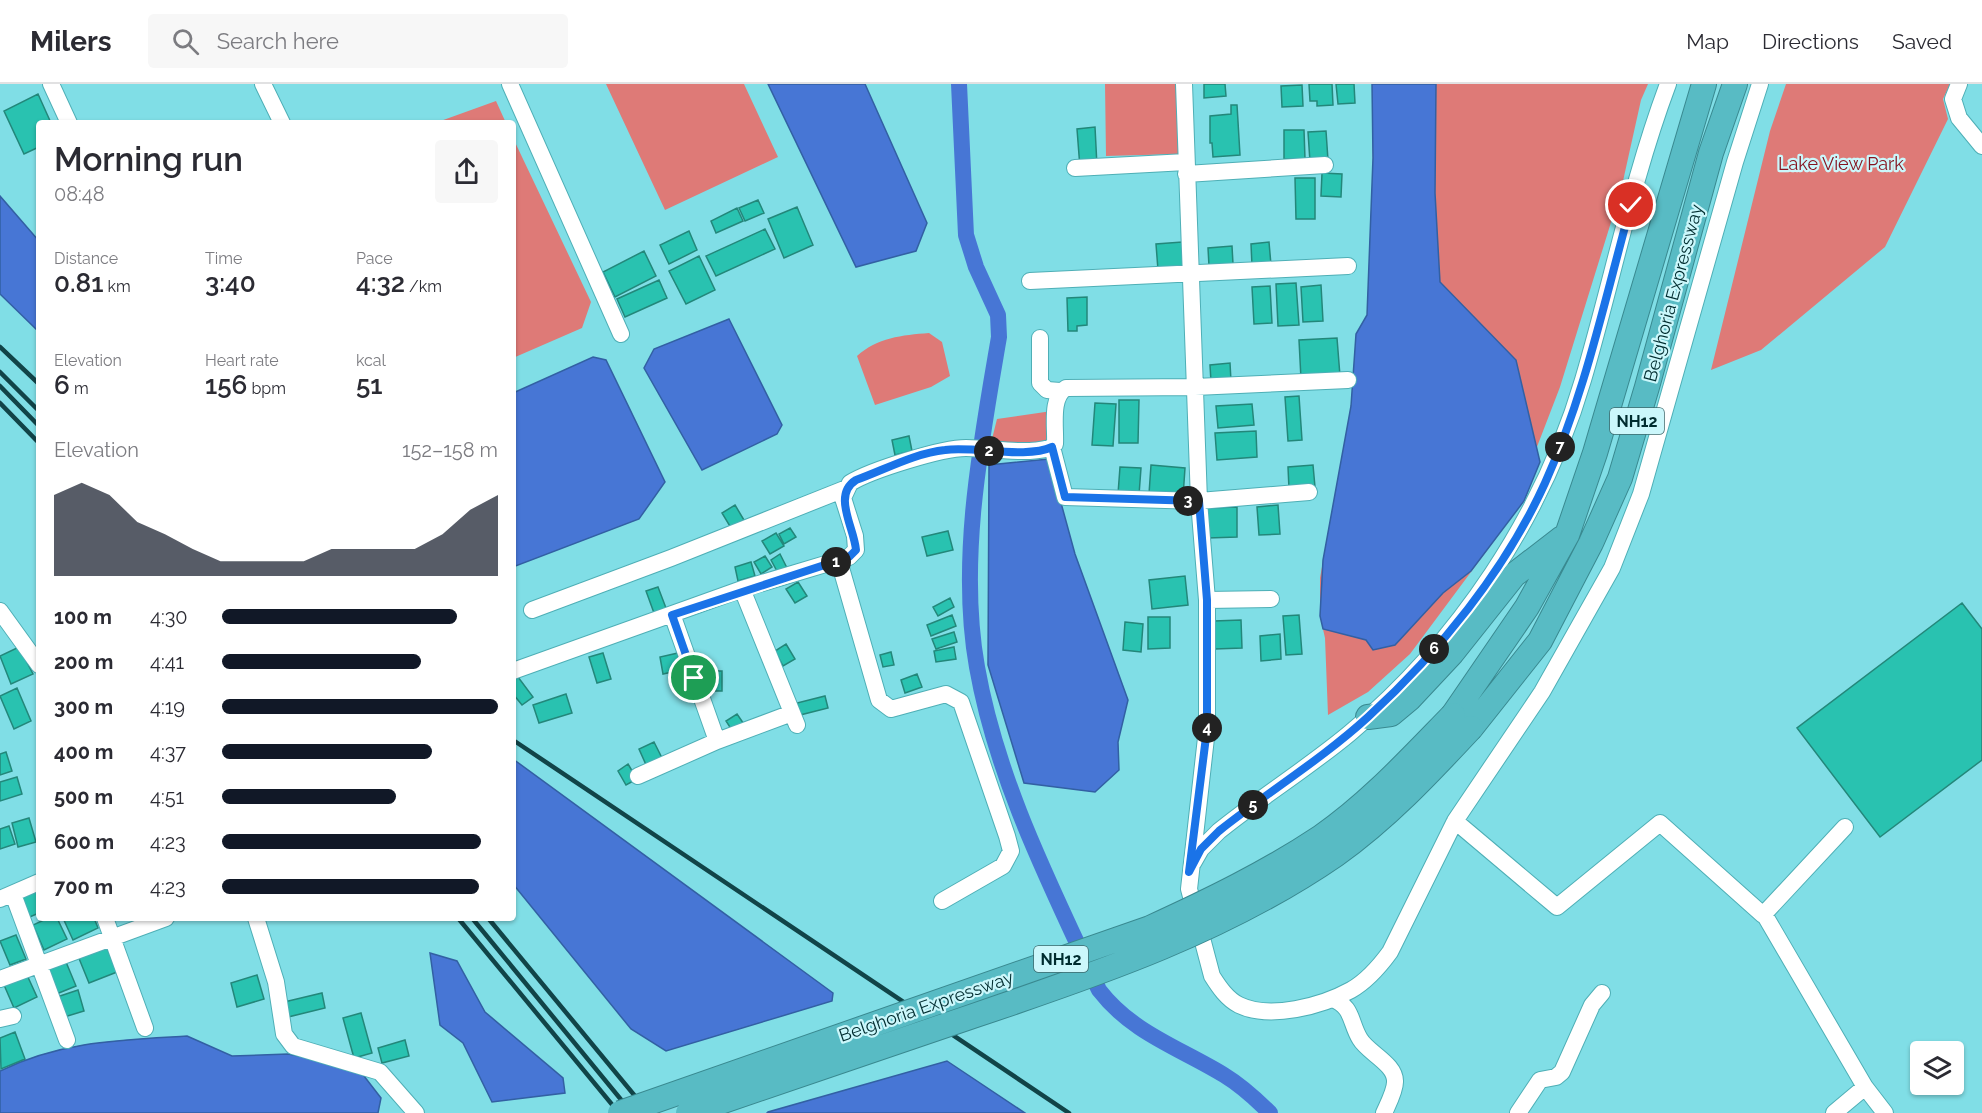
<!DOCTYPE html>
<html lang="en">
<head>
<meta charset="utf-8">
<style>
	body { margin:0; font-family:Raleway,sans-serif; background:#f7f7f7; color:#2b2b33; height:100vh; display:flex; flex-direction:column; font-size:22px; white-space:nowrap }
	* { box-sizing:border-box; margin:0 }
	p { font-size:20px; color:#7c7c81 }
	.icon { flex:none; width:33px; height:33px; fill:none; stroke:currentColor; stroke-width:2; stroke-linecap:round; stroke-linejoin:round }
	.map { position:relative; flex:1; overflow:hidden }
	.side { position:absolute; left:36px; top:36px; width:480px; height:801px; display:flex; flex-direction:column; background:#fff; border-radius:6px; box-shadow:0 2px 4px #0004 }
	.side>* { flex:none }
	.buttons { position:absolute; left:1910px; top:957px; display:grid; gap:12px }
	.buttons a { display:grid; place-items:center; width:54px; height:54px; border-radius:6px; background:#fff; box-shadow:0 2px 4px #0004; font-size:30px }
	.pin { position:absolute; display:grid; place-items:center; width:51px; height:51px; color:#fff; margin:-26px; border:3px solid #fff; border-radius:50%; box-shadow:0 2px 6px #0007 }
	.km { position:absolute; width:30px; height:30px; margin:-15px; border-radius:50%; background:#222; color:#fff; font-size:16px; line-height:30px; text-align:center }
	.round { display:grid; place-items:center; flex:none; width:63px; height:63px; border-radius:6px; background:#f7f7f7 }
	.head { display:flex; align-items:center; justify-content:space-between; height:102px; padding:0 18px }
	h1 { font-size:33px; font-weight:600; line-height:45px }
	.metrics { display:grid; grid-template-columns:repeat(3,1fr); gap:9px; height:102px; padding:6px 18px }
	.metrics div { display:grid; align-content:center }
	.metrics b { font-size:26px; font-weight:600 }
	.metrics small { font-size:16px; font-weight:400 }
	.metrics p { font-size:16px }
	.chart { height:168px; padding:12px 18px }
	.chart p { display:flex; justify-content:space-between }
	.chart svg { width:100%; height:108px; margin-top:6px; fill:#111827; opacity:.7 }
	ul { padding:0 18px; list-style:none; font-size:20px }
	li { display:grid; grid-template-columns:96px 72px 1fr; align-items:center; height:45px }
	li i { height:15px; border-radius:8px; background:#111827 }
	header { display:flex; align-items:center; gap:36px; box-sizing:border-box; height:84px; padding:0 30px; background:#fff; border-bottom:2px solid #e1e1e2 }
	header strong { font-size:28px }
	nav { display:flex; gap:33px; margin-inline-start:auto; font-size:21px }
	.search { width:420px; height:54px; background:#f7f7f7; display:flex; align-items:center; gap:15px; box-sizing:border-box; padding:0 21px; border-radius:6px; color:#7c7c81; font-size:22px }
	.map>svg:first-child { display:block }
	.green { fill:#de7a77 }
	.water { fill:#4776d5; stroke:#3260a3; stroke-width:1.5 }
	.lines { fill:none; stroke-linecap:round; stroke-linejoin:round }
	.canal { stroke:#4776d5; stroke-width:16 }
	.building { fill:#29c2b0; stroke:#23877a; stroke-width:1.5 }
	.minor-casing { stroke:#4eafb6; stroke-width:18 }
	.highway-casing { stroke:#398990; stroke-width:26 }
	.minor { stroke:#fff; stroke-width:16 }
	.highway { stroke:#58bbc4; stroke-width:24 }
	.rail { stroke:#114448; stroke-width:4.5 }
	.highway-bridge-casing { stroke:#398990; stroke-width:26; stroke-linecap:butt }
	.highway-bridge { stroke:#58bbc4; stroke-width:24 }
	.route-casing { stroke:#fff; stroke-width:12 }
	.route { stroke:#1a73e8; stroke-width:8 }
	.labels { text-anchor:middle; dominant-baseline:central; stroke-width:4.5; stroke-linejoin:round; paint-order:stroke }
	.shield { fill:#cbf7fb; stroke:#3d696c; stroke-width:1.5 }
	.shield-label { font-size:16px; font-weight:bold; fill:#002c2f }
	.park-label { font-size:18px; fill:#861420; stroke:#cbf7fb }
	.street-label { font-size:18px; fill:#002c2f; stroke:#cbf7fb }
</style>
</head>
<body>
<header>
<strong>Milers</strong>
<div class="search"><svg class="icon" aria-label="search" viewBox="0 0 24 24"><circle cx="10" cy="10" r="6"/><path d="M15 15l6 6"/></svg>Search here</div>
<nav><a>Map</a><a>Directions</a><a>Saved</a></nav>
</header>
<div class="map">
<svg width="1982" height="1029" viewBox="0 0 1982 1029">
	<rect width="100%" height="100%" fill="#80dee6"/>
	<!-- green -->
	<path class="green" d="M606 0H744L778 73 665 126Z
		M1105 0H1178V70L1106 72Z
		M1372 0H1648L1641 16 1621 106 1560 303 1525 394 1500 449 1410 570 1368 608 1328 631 1325 554 1320 532V494L1367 232 1373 94Z
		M1786 0H1950L1943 15 1948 35 1885 163 1761 266 1711 286 1770 47Z
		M496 17 506 39H435Z
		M513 54 591 218 582 244 513 274Z
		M929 249 942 258 950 292 931 303 875 321 857 272C877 254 902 251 929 249Z
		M1052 327 1049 358 990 363 997 335Z"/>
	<!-- water -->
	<path class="water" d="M768 0H865L927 139 916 167 856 183Z
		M1372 0H1436L1435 109 1440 198 1516 276 1540 378 1524 417 1471 487 1443 509 1395 561 1373 566 1366 556 1323 545 1320 532 1323 476 1351 322 1356 250 1367 231 1373 74Z
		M0 112 39 157V248L0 210Z
		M729 235 782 341 777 350 702 386 644 284 654 265Z
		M593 273 606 276 665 398 639 435 513 483V309Z
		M1049 375 1075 470 1128 616 1118 658 1119 686 1095 708 1024 699 988 581 989 381Z
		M513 675 833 909 832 917 666 967 631 945 513 800Z
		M430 869 457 877 485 928 563 994 565 1009 492 1018 463 959 440 941Z
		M187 952 232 972 288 970 357 983 381 1014 378 1029H0V987C61 957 120 956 187 952Z
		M947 977 1025 1029H767L768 1028Z"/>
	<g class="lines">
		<!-- canal -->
		<path class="canal" d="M959 0 966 151 976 183 998 231 999 253C981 358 958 477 977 583 997 697 1051 802 1099 906 1132 949 1180 964 1224 991 1242 1002 1256 1015 1270 1029"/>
	</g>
	<!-- building -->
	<path class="building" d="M1204 0H1225L1226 12 1204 14Z
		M1309 0H1332L1333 21 1317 22V17H1310Z
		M1336 0H1354L1355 19 1338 20Z
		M1302 1 1303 22 1282 23 1281 2Z
		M38 10 51 39H39V63L24 70 4 27Z
		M1231 21H1237L1240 71 1213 73 1212 59H1210V32L1231 30Z
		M1095 43 1097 82 1080 84 1077 45Z
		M1284 46H1304L1305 75H1284Z
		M1326 47 1328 76 1310 78 1308 48Z
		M1322 89 1342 90 1341 113 1321 112Z
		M1295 94H1315V135H1296Z
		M758 116 764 129 745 137 739 124Z
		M797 123 813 161 784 174 768 135Z
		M737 124 743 137 716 149 711 137Z
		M765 145 775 165 716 192 706 172Z
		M689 147 697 166 669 180 660 161Z
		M1182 158 1184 184 1158 186 1156 160Z
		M1269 158 1271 181 1252 182 1251 160Z
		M1232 162 1233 180 1209 182 1208 164Z
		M644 167 656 192 615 213 603 188Z
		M699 172 715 206 686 220 669 187Z
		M659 196 667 214 625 233 617 215Z
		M1296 199 1299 241 1278 242 1276 200Z
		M1321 201 1323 237 1303 238 1301 203Z
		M1270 202 1272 239 1254 240 1252 203Z
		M1087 213V241L1077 242V247H1068L1067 214Z
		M1337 254 1340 292 1301 295 1299 256Z
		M1230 279 1231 297 1211 298 1210 281Z
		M1299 312 1302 356 1288 357 1285 313Z
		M1119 316H1139L1138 359H1119Z
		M1095 319 1116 320 1113 362 1092 361Z
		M1252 320 1254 341 1218 344 1216 322Z
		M1256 347 1257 373 1217 376 1215 349Z
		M909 352 912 367 895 371 892 356Z
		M1151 381 1185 384 1183 413 1149 410Z
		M1313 381 1315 403 1289 405 1288 383Z
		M1120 383 1141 384 1139 411 1118 410Z
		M735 421 744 436 731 444 722 429Z
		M1278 421 1280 450 1259 451 1257 423Z
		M1237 423V453L1208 454 1207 424Z
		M790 444 796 453 784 460 779 450Z
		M948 447 953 466 927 472 922 453Z
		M776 449 784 462 770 470 762 457Z
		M780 470 787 484 778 489 771 476Z
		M765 472 772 483 761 490 754 478Z
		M751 478 755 492 738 497 735 483Z
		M1185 492 1188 521 1152 525 1149 496Z
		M798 498 807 512 795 519 786 505Z
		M658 503 666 524 654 529 646 507Z
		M950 514 954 523 938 532 933 523Z
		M1962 519 1982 545V676L1880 753 1797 644Z
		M952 531 956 542 931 552 927 541Z
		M1299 531 1302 570 1286 571 1283 532Z
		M1148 533H1170V564L1148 565Z
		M1241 536 1242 564 1215 565 1214 537Z
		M1125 538 1143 540 1141 568 1123 566Z
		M954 548 957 558 936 565 932 555Z
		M1280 550 1281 575 1261 577 1260 552Z
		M786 560 795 575 783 582 775 567Z
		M19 563 33 590 11 600 0 572Z
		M954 563 956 575 936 578 934 567Z
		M891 568 894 581 883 583 880 571Z
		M603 569 611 595 597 599 589 573Z
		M678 569 681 586 663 590 660 573Z
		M705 587H722V607H705Z
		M917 590 922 603 905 609 901 596Z
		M518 593 533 613 522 621 513 610V597Z
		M17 604 31 637 14 645 0 612Z
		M566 610 572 629 539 639 533 621Z
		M825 612 828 624 800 631 797 619Z
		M737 630 746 643 735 651 726 637Z
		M654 658 663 676 647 683 639 665Z
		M6 668 12 687 0 691V670Z
		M628 680 637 695 626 701 618 687Z
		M17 693 22 710 0 717V698Z
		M29 734 36 758 18 763 12 739Z
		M9 742 15 760 0 765V745Z
		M39 804V829L25 835 15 813Z
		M48 834H57L67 855 44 866 33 841Z
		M63 834H94L98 844 73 856Z
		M16 851 26 875 10 881 0 857Z
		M106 861 117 888 89 899 78 872Z
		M66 878 76 902 54 911 44 887Z
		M27 891 37 913 14 924 4 901Z
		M257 891 264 915 237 923 231 899Z
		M78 906 84 927 61 934 54 914Z
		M322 909 325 924 288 933 284 918Z
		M361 929 372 969 354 974 343 934Z
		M15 948 25 975 1 985 0 954Z
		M405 956 409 972 382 979 378 964Z"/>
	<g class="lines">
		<defs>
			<path id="minor" d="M51 0 69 39
				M263 0 282 39
				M510 0 621 250
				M1184 0 1199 417 1207 516V645L1189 805 1212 892C1219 903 1227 915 1239 921 1270 936 1322 922 1351 906 1367 897 1379 883 1390 868L1455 737 1542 608 1612 484 1641 410 1735 78 1760 0
				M1959 0 1953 15 1959 34 1982 62
				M1075 84 1186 78
				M1186 90 1325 81
				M1030 197 1348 182
				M1040 254V299L1047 306 1060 307
				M1052 363 1065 413 1199 417 1309 408
				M839 477 879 616 891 625 946 610 961 618 1007 752 1011 767 1003 782 942 817
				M742 505 797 641
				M1207 516 1271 515
				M532 526 671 474 847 404
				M0 527 39 581
				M672 530 717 657
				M513 587 742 505 849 473 856 466 855 452 843 414 850 399C871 386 942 364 966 364 994 364 1022 371 1050 364L1055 360C1056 344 1050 313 1066 304L1195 303 1348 296
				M638 692 717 657 792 629
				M1455 737 1557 823 1660 739 1763 831 1845 743
				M1193 779 1201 765 1219 747C1261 713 1308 684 1350 649 1459 558 1543 432 1583 296 1612 198 1632 96 1668 0
				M13 810 67 956
				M0 815 39 798
				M1764 830 1865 1003
				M105 834 145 944
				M256 834 276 898 284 950 293 962 380 988 416 1029
				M0 895 166 834
				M1332 915C1353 922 1350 939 1360 955 1368 969 1396 980 1395 998 1395 1007 1388 1020 1384 1029
				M0 935 13 932
				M1518 1029 1540 996 1556 993 1562 988 1592 921 1602 909
				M1834 1029 1865 1003 1885 1029"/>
			<path id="highway" d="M1453 631 1527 523 1567 451 1595 369 1704 0
				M1368 633 1391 630 1409 615 1452 569 1514 491 1562 454
				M1471 644 1540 557 1591 459 1620 394 1647 303 1711 69 1735 0"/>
		</defs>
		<!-- minor casing -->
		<use href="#minor" class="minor-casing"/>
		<!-- highway casing -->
		<use href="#highway" class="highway-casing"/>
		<!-- minor -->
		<use href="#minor" class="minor"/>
		<!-- highway -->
		<use href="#highway" class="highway"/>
		<!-- rail -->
		<path class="rail" d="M0 263 39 300
			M0 288 39 327
			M0 302 39 342
			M0 319 39 359
			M513 656 1069 1029
			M458 834 619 1029
			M472 834 632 1029
			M488 834 649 1029"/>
		<defs>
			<path id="highway-bridge" d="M620 1029 1150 844C1209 817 1267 789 1321 753 1370 719 1411 674 1453 631
				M688 1029C784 996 880 964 976 931 1101 889 1226 846 1335 771 1386 735 1429 689 1471 644"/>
		</defs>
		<!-- highway-bridge casing -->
		<use href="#highway-bridge" class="highway-bridge-casing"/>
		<!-- highway-bridge -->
		<use href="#highway-bridge" class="highway-bridge"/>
	</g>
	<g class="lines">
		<defs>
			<path id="route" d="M694 594 672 531 849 473 856 466C854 443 832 411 856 396 884 386 915 369 945 366 975 362 1026 375 1052 363L1065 413 1199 417 1207 516V645L1189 788 1201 765 1219 747C1268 708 1322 675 1368 633 1439 568 1505 487 1545 399 1585 311 1605 214 1631 121"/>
		</defs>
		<!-- route casing -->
		<use href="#route" class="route-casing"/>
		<!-- route -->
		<use href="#route" class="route"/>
	</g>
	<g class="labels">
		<!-- shield labels -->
		<g class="shield">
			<rect x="1610" y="324" width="54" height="26" rx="4.5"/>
			<rect x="1034" y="862" width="54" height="26" rx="4.5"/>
		</g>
		<g class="shield-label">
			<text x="1637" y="337">NH12</text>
			<text x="1061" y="875">NH12</text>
		</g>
		<!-- park labels -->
		<g class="park-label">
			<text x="1841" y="79">Lake View Park</text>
		</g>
		<!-- street labels -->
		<g class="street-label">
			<text transform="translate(1673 209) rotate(-75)">Belghoria Expressway</text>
			<text transform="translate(926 922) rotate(-19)">Belghoria Expressway</text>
		</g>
	</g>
</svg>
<div class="buttons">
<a><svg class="icon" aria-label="layers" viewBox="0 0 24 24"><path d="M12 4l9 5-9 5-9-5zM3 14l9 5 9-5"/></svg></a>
</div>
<div class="pin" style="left:694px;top:594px;background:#1e9e55"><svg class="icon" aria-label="arrive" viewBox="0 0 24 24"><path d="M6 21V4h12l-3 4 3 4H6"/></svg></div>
<div class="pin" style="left:1631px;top:121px;background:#d93025"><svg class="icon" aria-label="check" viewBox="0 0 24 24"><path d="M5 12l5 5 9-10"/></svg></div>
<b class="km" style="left:836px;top:478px">1</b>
<b class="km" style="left:989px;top:367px">2</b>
<b class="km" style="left:1188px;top:417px">3</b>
<b class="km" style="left:1207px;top:644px">4</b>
<b class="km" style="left:1253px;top:721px">5</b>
<b class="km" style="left:1434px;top:565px">6</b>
<b class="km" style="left:1560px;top:363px">7</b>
<section class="side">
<div class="head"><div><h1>Morning run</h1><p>08:48</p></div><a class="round"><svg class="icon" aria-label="share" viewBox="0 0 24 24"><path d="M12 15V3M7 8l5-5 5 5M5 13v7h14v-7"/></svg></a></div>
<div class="metrics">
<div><p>Distance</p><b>0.81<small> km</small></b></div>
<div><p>Time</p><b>3:40</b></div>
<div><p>Pace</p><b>4:32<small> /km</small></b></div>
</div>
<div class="metrics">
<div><p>Elevation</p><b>6<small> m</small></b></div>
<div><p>Heart rate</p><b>156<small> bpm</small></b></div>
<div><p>kcal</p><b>51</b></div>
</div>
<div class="chart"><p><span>Elevation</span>152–158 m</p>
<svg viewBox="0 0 160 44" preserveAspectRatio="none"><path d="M0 44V11L10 6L20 11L30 22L40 27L50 33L60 38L70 38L80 38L90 38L100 33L110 33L120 33L130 33L140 27L150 17L160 11V44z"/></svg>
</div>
<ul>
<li><b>100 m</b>4:30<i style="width:85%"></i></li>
<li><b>200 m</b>4:41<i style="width:72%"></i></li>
<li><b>300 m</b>4:19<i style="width:100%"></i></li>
<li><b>400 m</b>4:37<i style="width:76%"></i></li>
<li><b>500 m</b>4:51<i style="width:63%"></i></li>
<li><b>600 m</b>4:23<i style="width:94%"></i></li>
<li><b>700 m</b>4:23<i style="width:93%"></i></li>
</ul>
</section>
</div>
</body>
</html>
